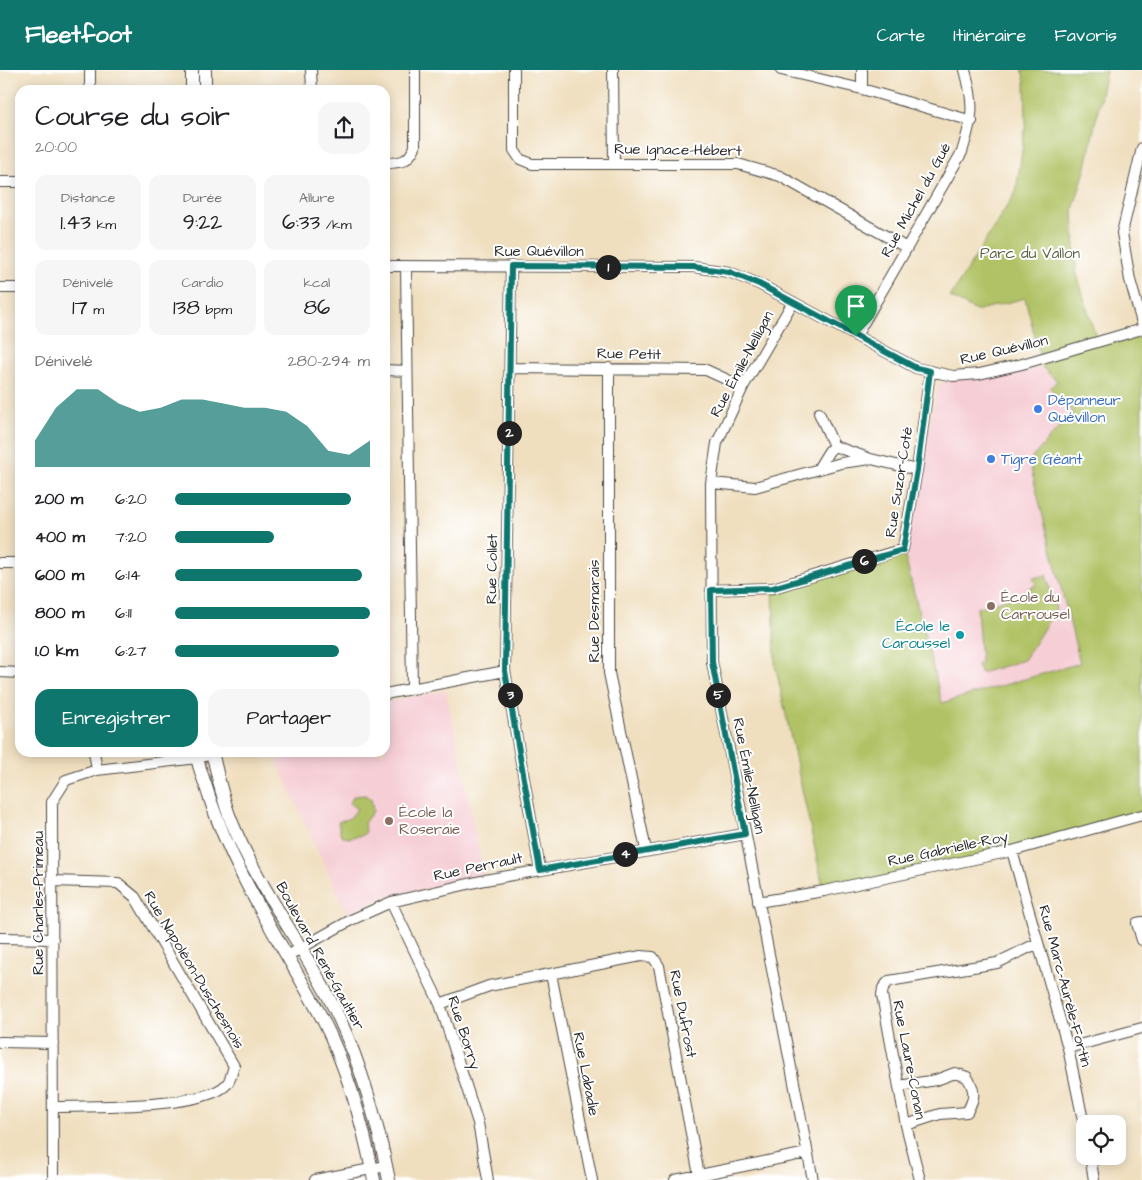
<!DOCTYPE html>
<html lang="fr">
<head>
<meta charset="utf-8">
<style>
	body { margin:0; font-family:"Architects Daughter",sans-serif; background:#f6f6f6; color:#202124; height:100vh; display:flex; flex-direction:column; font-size:19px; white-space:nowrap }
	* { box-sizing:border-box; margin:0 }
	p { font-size:16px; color:#757577 }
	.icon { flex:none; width:28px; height:28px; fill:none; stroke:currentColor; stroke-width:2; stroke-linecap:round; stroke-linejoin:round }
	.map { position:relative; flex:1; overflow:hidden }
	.panel { position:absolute; left:15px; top:15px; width:375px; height:672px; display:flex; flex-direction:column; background:#fff; border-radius:15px; box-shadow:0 2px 12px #0003 }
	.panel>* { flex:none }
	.buttons { position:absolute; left:1076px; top:1045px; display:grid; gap:10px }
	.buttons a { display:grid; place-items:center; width:50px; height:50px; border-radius:10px; background:#fff; box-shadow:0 2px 12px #0003; font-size:25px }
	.pin { position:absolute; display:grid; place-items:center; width:42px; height:42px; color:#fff; margin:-51px -21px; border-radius:50% 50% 50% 0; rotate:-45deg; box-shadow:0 0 5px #0007 }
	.pin .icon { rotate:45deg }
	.km { position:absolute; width:25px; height:25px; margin:-12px; border-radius:50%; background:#222; color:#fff; font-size:14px; line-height:25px; text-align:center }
	.round { display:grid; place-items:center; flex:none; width:52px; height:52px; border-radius:15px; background:#f6f6f6 }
	.head { display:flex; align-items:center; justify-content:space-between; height:85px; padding:0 20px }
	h1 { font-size:28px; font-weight:600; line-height:38px }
	.figures { display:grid; grid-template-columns:repeat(3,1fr); gap:8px; height:85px; padding:5px 20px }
	.figures div { display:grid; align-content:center; border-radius:12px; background:#f6f6f6; text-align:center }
	.figures b { font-size:21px; font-weight:600 }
	.figures small { font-size:14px; font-weight:400 }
	.figures p { font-size:14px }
	.chart { height:140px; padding:10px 20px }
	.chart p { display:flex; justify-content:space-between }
	.chart svg { width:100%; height:90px; margin-top:5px; fill:#0f766e; opacity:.7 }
	.primary-button { display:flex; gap:10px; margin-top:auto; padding:10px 20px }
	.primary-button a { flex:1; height:58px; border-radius:15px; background:#0f766e; color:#fff; font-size:20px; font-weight:600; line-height:58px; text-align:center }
	.primary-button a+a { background:#f6f6f6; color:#202124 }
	ul { padding:0 20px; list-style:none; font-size:16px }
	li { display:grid; grid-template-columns:80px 60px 1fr; align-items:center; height:38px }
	li i { height:12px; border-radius:6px; background:#0f766e }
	header { display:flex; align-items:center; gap:30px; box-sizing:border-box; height:70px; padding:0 25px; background:#0f766e; color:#fff }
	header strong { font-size:24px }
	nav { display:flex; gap:28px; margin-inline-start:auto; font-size:18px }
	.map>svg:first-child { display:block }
	.built { fill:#f6cfd6 }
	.green { fill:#b0c265; stroke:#6e7648 }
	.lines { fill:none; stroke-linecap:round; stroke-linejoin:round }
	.minor-casing { stroke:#494641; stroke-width:12 }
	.tertiary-casing { stroke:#494641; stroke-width:14 }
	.minor { stroke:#fff; stroke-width:10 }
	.tertiary { stroke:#fff; stroke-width:12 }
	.route-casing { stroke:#fff; stroke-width:10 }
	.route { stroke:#0f766e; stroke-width:6 }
	.shop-dot { fill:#3f7fe0; stroke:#fff; stroke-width:2 }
	.education-dot { fill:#8d6e63; stroke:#fff; stroke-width:2 }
	.culture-dot { fill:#0f9aa8; stroke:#fff; stroke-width:2 }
	.labels { text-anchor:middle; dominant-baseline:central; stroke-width:4; stroke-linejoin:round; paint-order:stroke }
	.street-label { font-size:15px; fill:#2b2b2b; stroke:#fff }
	.park-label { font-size:15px; fill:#5a603f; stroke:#fff }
	.shop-label { font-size:15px; fill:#366cbe; stroke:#fff; text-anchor:start }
	.education-label { font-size:15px; fill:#785e54; stroke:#fff; text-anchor:start }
	.culture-label { font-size:15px; fill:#0d838f; stroke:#fff; text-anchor:end }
</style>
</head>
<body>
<header>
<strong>Fleetfoot</strong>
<nav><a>Carte</a><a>Itinéraire</a><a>Favoris</a></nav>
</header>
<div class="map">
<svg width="1142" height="1110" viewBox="0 0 1142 1110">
	<rect width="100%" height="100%" fill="#fff"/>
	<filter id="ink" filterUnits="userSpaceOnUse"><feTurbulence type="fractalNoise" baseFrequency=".02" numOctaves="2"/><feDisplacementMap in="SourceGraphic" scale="10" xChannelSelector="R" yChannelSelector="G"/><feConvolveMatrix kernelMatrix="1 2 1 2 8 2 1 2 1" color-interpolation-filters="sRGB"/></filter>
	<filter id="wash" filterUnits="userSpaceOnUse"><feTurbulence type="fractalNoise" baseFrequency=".0096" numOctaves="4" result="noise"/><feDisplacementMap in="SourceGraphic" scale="20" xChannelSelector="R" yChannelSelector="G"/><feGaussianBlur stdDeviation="1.12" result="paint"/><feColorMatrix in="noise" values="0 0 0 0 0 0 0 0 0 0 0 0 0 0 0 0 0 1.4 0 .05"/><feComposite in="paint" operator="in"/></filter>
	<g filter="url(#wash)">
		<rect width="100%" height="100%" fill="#f0dfbf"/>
		<!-- built -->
		<path class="built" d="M1043 298 1057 311 1050 318 1074 343 1029 391 1080 593 942 633 903 479 938 316 944 311 952 309 982 307Z
			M446 620 484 806 380 828 348 846 279 696 276 683 385 682V632Z"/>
		<!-- green -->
		<path class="green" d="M1022 0 1106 1 1086 97 1073 140 1076 201 1097 271 1142 259V745L1012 781 824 821 775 594 773 518 903 479 942 633 1080 593 1029 391 1073 342 1050 318 1057 311 1043 298 1025 228 976 241 950 227 1016 122 1026 53 1025 12Z
			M1046 505 1056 539 1024 590 981 603 977 595 981 592 977 538 1028 522 1027 519 1036 515 1033 508Z
			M365 725 371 729 373 741 364 753 366 762 363 765 348 768 341 765 338 752 350 748 357 739 349 733 354 726Z"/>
	</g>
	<g filter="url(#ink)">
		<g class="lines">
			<defs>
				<path id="minor" d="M311 0 312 20
					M514 0V80L520 89 532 94H738L780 106 907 178
					M613 0 614 94
					M781 0 862 19 972 51
					M862 0V19
					M90 20V0
					M1142 78 1122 163 1130 210 1142 253
					M385 93C401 93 408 92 415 77V0
					M0 112H20
					M385 196 693 197 729 202 759 214 916 298 953 306 979 304 1022 294 1142 259
					M406 196 412 619
					M511 196 505 601 540 800
					M0 218H20
					M793 232 743 317 717 373 711 413 712 592 813 1110
					M856 266 962 82C973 46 975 36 965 0
					M510 298 706 300 743 317
					M609 298V603L646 780
					M385 300 407 301
					M819 343 834 376
					M818 399 829 381 834 376 868 388
					M711 413 755 417 841 393 871 389 917 400
					M0 493H20
					M711 520 773 518 903 479 917 400 930 301
					M0 602 20 603
					M385 624 505 601
					M94 682 97 700
					M1012 781 1068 978 1085 1060
					M53 811 118 813 135 827 234 996C232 1001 231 1010 227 1014 205 1039 87 1036 53 1037
					M391 832 440 934 478 1053 488 1110
					M758 832 824 821 1012 781 1142 745
					M1142 852 1137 853 1142 870
					M0 868 53 869
					M287 886 351 850 391 832 485 810 745 764
					M551 904 592 1110
					M440 934 489 916 641 886 653 887 659 896 699 1105
					M0 972 53 973
					M1068 978 1142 958
					M899 1016 936 1010 955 1003 967 1007C976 1021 975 1028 967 1042L940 1044 906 1055
					M1090 1086 1094 1110
					M53 1110 52 732 66 710 97 700 197 688 213 684
					M315 1110 386 1096
					M675 1110 807 1083
					M920 1110 906 1055 882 925 883 918 889 911 997 893 1038 873"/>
				<path id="tertiary" d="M205 0V20
					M192 20V0
					M196 682C198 697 205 712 209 726 235 806 283 875 322 948 348 999 363 1054 374 1110
					M212 682C218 706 223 733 233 755 261 823 308 881 339 948 363 1000 378 1054 389 1110"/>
			</defs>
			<!-- minor casing -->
			<use href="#minor" class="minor-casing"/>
			<!-- tertiary casing -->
			<use href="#tertiary" class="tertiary-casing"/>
			<!-- minor -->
			<use href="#minor" class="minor"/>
			<!-- tertiary -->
			<use href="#tertiary" class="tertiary"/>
		</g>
	</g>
	<g class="lines" filter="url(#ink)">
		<defs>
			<path id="route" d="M511 196 693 197 729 202 759 214 916 298 930 301 917 400 903 480 773 518 711 520 712 592 745 764 540 800 505 601Z"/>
		</defs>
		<!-- route casing -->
		<use href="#route" class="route-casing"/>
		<!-- route -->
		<use href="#route" class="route"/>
	</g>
	<!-- markers -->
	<g class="shop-dot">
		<circle cx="1038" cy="339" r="5"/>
		<circle cx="991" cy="389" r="5"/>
	</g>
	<g class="education-dot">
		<circle cx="991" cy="536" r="5"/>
		<circle cx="389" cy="751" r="5"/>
	</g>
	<circle class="culture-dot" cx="960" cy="565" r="5"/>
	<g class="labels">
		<!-- street labels -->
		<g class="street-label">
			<text transform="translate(678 80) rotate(1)">Rue Ignace-Hébert</text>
			<text transform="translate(916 130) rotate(-61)">Rue Michel du Gué</text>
			<text x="539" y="181">Rue Quévillon</text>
			<text transform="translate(1004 280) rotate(-13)">Rue Quévillon</text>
			<text transform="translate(629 284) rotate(1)">Rue Petit</text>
			<text transform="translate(742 294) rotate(-62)">Rue Émile-Nelligan</text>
			<text transform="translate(899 412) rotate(-81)">Rue Suzor-Coté</text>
			<text transform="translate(492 499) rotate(-89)">Rue Collet</text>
			<text transform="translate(594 541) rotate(-90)">Rue Desmarais</text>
			<text transform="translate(749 706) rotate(79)">Rue Émile-Nelligan</text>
			<text transform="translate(948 779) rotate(-12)">Rue Gabrielle-Roy</text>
			<text transform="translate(478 797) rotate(-12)">Rue Perrault</text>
			<text transform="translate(38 833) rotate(-90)">Rue Charles-Primeau</text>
			<text transform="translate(320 886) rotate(61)">Boulevard René-Gaultier</text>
			<text transform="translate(194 900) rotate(59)">Rue Napoléon-Duschesnois</text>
			<text transform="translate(1065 916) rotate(75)">Rue Marc-Aurèle-Fortin</text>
			<text transform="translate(683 944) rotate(79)">Rue Dufrost</text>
			<text transform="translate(464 963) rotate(72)">Rue Borry</text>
			<text transform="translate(909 990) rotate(79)">Rue Laure-Conan</text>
			<text transform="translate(586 1004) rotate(79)">Rue Labadie</text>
		</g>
		<!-- park labels -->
		<g class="park-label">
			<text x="1030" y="183">Parc du Vallon</text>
		</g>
		<!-- shop labels -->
		<g class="shop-label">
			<text x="1048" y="330">Dépanneur<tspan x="1048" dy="17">Quévillon</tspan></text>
			<text x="1001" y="389">Tigre Géant</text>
		</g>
		<!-- education labels -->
		<g class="education-label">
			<text x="1001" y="527">École du<tspan x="1001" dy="17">Carrousel</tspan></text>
			<text x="399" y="742">École la<tspan x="399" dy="17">Roseraie</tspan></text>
		</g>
		<!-- culture labels -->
		<g class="culture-label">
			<text x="950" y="556">École le<tspan x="950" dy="17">Caroussel</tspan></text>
		</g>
	</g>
</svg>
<div class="buttons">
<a><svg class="icon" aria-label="locate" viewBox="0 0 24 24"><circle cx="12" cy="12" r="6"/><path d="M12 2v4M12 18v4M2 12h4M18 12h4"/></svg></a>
</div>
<div class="pin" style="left:856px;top:266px;background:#1e9e55"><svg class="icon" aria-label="arrive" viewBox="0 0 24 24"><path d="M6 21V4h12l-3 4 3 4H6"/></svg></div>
<b class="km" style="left:608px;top:197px">1</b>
<b class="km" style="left:509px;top:363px">2</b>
<b class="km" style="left:510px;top:625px">3</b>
<b class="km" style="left:625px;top:784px">4</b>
<b class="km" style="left:718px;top:625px">5</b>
<b class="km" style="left:864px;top:491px">6</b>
<section class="panel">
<div class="head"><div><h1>Course du soir</h1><p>20:00</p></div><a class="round"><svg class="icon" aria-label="share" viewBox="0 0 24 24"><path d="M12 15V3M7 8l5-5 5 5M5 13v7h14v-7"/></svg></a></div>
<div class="figures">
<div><p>Distance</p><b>1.43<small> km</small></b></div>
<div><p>Durée</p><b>9:22</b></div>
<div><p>Allure</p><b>6:33<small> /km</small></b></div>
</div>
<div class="figures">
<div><p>Dénivelé</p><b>17<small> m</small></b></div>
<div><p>Cardio</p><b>138<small> bpm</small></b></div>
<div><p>kcal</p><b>86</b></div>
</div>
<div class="chart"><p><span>Dénivelé</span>280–294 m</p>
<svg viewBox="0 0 160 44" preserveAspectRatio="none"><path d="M0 44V31L10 15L20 6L30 6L40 13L50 17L60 15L70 11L80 11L90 13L100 15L110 15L120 17L130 24L140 36L150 38L160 31V44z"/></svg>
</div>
<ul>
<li><b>200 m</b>6:20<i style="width:90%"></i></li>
<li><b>400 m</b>7:20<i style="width:51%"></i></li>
<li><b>600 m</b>6:14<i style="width:96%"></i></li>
<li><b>800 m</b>6:11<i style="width:100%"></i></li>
<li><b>1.0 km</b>6:27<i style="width:84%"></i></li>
</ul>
<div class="primary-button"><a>Enregistrer</a><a>Partager</a></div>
</section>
</div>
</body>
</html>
